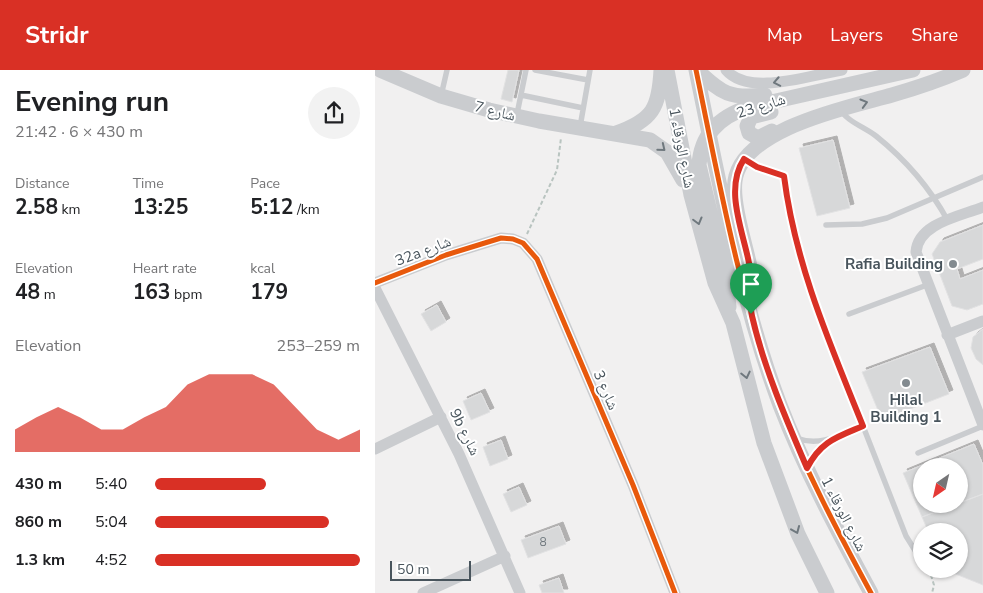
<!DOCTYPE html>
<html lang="en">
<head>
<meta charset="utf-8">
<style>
	body { margin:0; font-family:"Nunito Sans","Noto Naskh Arabic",sans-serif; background:#f2f2f2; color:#202124; height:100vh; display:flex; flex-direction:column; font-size:19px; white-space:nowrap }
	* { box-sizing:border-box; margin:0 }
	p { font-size:16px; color:#757577 }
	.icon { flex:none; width:28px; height:28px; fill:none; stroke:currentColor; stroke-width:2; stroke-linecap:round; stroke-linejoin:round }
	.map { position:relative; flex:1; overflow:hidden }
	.panel { display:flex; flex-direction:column; background:#fff; width:375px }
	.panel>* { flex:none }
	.needle { width:32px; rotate:214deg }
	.buttons { position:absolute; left:538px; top:388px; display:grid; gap:10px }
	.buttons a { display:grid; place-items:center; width:55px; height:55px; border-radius:50%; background:#fff; box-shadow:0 1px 4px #0004; font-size:25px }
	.scale { position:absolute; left:15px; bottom:12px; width:81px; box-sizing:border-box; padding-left:5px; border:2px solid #48545c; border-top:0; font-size:14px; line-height:18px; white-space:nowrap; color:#48545c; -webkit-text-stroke:4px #fff; paint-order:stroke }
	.pin { position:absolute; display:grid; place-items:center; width:42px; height:42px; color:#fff; margin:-51px -21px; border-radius:50% 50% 50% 0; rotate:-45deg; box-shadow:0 0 5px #0007 }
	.pin .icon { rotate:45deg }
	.round { display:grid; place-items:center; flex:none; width:52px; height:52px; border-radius:26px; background:#f2f2f2 }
	.summary { display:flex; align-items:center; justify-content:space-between; height:85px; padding:0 15px }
	h1 { font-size:28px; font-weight:700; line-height:38px }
	.figures { display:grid; grid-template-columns:repeat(3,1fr); gap:8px; height:85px; padding:5px 15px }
	.figures div { display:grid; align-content:center }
	.figures b { font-size:21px; font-weight:700 }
	.figures small { font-size:14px; font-weight:400 }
	.figures p { font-size:14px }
	.chart { height:140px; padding:10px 15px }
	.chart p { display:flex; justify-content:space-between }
	.chart svg { width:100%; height:90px; margin-top:5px; fill:#d93025; opacity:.7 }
	ul { padding:0 15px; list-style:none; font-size:16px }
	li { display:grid; grid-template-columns:80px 60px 1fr; align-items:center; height:38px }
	li i { height:12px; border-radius:6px; background:#d93025 }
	header { display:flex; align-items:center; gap:30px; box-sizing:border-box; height:70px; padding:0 25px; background:#d93025; color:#fff }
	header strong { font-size:24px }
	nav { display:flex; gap:28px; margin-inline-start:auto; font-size:18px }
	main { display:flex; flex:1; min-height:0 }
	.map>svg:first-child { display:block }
	.building { fill:#d7d8d9; stroke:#e2e2e3; filter:url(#shadow) }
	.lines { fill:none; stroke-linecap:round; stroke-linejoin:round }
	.path { stroke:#b9c4c0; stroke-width:2; stroke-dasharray:4 2.5; stroke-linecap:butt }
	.service { stroke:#cacccf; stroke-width:5.5 }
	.minor { stroke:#cacccf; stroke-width:11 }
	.tertiary { stroke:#cacccf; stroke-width:15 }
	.cycleway-casing { stroke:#fff; stroke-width:8 }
	.cycleway { stroke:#e8590c; stroke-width:5 }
	.oneway { stroke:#6f787e }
	.route-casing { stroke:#fff; stroke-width:10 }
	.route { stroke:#d93025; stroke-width:6 }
	.poi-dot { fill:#838b90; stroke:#fff; stroke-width:2 }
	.labels { text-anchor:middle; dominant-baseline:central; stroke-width:4; stroke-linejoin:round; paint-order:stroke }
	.number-label { font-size:12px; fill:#6d767c }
	.street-label { font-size:15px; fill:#48545c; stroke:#fff }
	.poi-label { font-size:15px; font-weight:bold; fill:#48545c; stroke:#fff; text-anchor:end }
</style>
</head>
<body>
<header>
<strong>Stridr</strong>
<nav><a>Map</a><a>Layers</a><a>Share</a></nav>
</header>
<main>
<section class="panel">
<div class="summary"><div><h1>Evening run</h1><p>21:42 · 6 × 430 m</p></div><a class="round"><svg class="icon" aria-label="share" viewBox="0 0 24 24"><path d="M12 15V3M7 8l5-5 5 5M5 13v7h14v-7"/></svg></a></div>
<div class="figures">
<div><p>Distance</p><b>2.58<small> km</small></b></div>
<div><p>Time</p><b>13:25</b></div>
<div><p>Pace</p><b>5:12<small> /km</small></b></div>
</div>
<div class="figures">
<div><p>Elevation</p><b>48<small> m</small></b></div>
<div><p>Heart rate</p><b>163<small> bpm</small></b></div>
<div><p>kcal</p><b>179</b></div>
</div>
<div class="chart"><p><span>Elevation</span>253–259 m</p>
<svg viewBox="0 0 160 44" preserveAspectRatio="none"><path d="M0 44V33L10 27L20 22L30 27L40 33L50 33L60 27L70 22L80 11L90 6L100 6L110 6L120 11L130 22L140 33L150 38L160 33V44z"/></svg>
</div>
<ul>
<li><b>430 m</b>5:40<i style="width:54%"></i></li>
<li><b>860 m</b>5:04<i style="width:85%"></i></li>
<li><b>1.3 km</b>4:52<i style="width:100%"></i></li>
</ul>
</section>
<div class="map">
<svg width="608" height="523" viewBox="0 0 608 523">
	<defs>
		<filter id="shadow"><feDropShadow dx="4" dy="-4" stdDeviation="0" flood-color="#0004"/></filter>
	</defs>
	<rect width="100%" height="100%" fill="#f1f0f0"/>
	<!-- building -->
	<path class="building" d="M133 0H144L137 32 126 29Z
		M458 70 475 138 442 146 424 78Z
		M608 155V189L582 199 585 209 608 200V234L592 240 577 236 557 184 565 172Z
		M62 235 71 252 56 261 46 244Z
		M608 259V295L601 289 596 278 598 267Z
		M555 277 574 324 507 350 487 302Z
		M106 323 115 342 96 350 88 331Z
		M126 370 133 389 115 396 108 377Z
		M599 374 608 395V424L584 433V396H546V434H582L547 447 528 403Z
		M144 417 152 435 136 442 128 424Z
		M608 424V515L568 499H584V461H553L547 447Z
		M184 456 191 474 153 488 146 470Z
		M184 508 189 523H167L164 515Z"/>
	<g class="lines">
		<!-- path -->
		<path class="path" d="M380 96 402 104
			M152 164 182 100 186 68
			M554 499 559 515 557 523"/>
		<!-- service -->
		<path class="service" d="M160 0 213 10
			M146 25 208 38
			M66 26 72 0
			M466 39C469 50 491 58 501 66 531 90 555 118 573 151
			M142 44 151 0
			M205 57 215 0
			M409 106 421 174 434 218 531 466 546 490
			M451 155 487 154 512 148 608 107
			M474 244 552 215
			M421 368C445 377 465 365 487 356
			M543 383 608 356
			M433 396 441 383 453 371"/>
		<!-- minor -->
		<path class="minor" d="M351 0C374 27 435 5 467 0
			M608 137C586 146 543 153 541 182L608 355
			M0 213 71 185 126 168 138 169 148 173 162 189 258 415 300 523
			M0 218 84 384 145 523
			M572 265 608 251
			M0 379 66 347
			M48 523 130 486"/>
		<!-- tertiary -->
		<path class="tertiary" d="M5 0 66 26 114 40 164 51 275 70 292 82 308 110
			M292 0 316 125 340 213 358 253 389 373 423 464 452 523
			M321 0C344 111 365 229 405 335 430 400 463 462 496 523
			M322 0C347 24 355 29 390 25
			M396 42 376 47 372 56 374 63 383 68 397 61
			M241 63C278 50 284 38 286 0
			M376 201C371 176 357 134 360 111 367 58 475 37 517 25 541 18 565 10 588 0
			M354 237 351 209 324 95C326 63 346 46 374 37L538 0"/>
		<defs>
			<path id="cycleway" d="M321 0C344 111 365 229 405 335 430 400 463 462 496 523
				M0 213 71 185 126 168 138 169 148 173 162 189 258 415 300 523"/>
		</defs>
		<!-- cycleway casing -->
		<use href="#cycleway" class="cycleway-casing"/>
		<!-- cycleway -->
		<use href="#cycleway" class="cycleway"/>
	</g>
	<!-- one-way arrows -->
	<defs><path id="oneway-chevron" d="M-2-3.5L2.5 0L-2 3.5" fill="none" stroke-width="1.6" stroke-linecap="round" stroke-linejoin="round" transform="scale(1.25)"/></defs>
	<g class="oneway">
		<use href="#oneway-chevron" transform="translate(402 12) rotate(169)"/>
		<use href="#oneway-chevron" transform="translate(489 33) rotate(-16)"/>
		<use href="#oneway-chevron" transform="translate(287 78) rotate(39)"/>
		<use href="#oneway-chevron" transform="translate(323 151) rotate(75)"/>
		<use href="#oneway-chevron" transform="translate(371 305) rotate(77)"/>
		<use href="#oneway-chevron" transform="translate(421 460) rotate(67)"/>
	</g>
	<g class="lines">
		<defs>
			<path id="route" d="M369 89 382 97 409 106C420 194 455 274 488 356 462 367 446 371 432 398 411 349 389 298 377 246 373 229 378 211 374 193 368 161 349 119 369 89Z"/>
		</defs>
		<!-- route casing -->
		<use href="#route" class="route-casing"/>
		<!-- route -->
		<use href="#route" class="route"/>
	</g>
	<!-- markers -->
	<g class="poi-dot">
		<circle cx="578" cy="194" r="5"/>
		<circle cx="531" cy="313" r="5"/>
	</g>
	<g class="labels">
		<!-- number labels -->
		<g class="number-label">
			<text x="168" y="472">8</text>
		</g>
		<!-- street labels -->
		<g class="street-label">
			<text transform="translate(386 36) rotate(-17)">شارع 23</text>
			<text transform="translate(120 41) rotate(14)">شارع 7</text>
			<text transform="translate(307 78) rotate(79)">شارع الورقاء 1</text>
			<text transform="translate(48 181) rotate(-21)">32a شارع</text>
			<text transform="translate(231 320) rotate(67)">شارع 3</text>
			<text transform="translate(90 362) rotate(64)">9b شارع</text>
			<text transform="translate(469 444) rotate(63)">شارع الورقاء 1</text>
		</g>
		<!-- poi labels -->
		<g class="poi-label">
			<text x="568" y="194">Rafia Building</text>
			<text x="531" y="330" text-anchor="middle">Hilal<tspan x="531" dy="17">Building 1</tspan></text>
		</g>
	</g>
</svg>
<div class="buttons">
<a><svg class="needle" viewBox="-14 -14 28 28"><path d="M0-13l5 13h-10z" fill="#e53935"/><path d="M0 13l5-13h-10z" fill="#757577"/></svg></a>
<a><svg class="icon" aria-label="layers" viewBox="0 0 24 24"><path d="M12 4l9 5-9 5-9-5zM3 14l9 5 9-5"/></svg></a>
</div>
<div class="scale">50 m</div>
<div class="pin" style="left:376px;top:244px;background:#1e9e55"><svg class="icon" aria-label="arrive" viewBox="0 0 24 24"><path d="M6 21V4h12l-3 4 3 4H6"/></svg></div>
</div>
</main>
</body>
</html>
